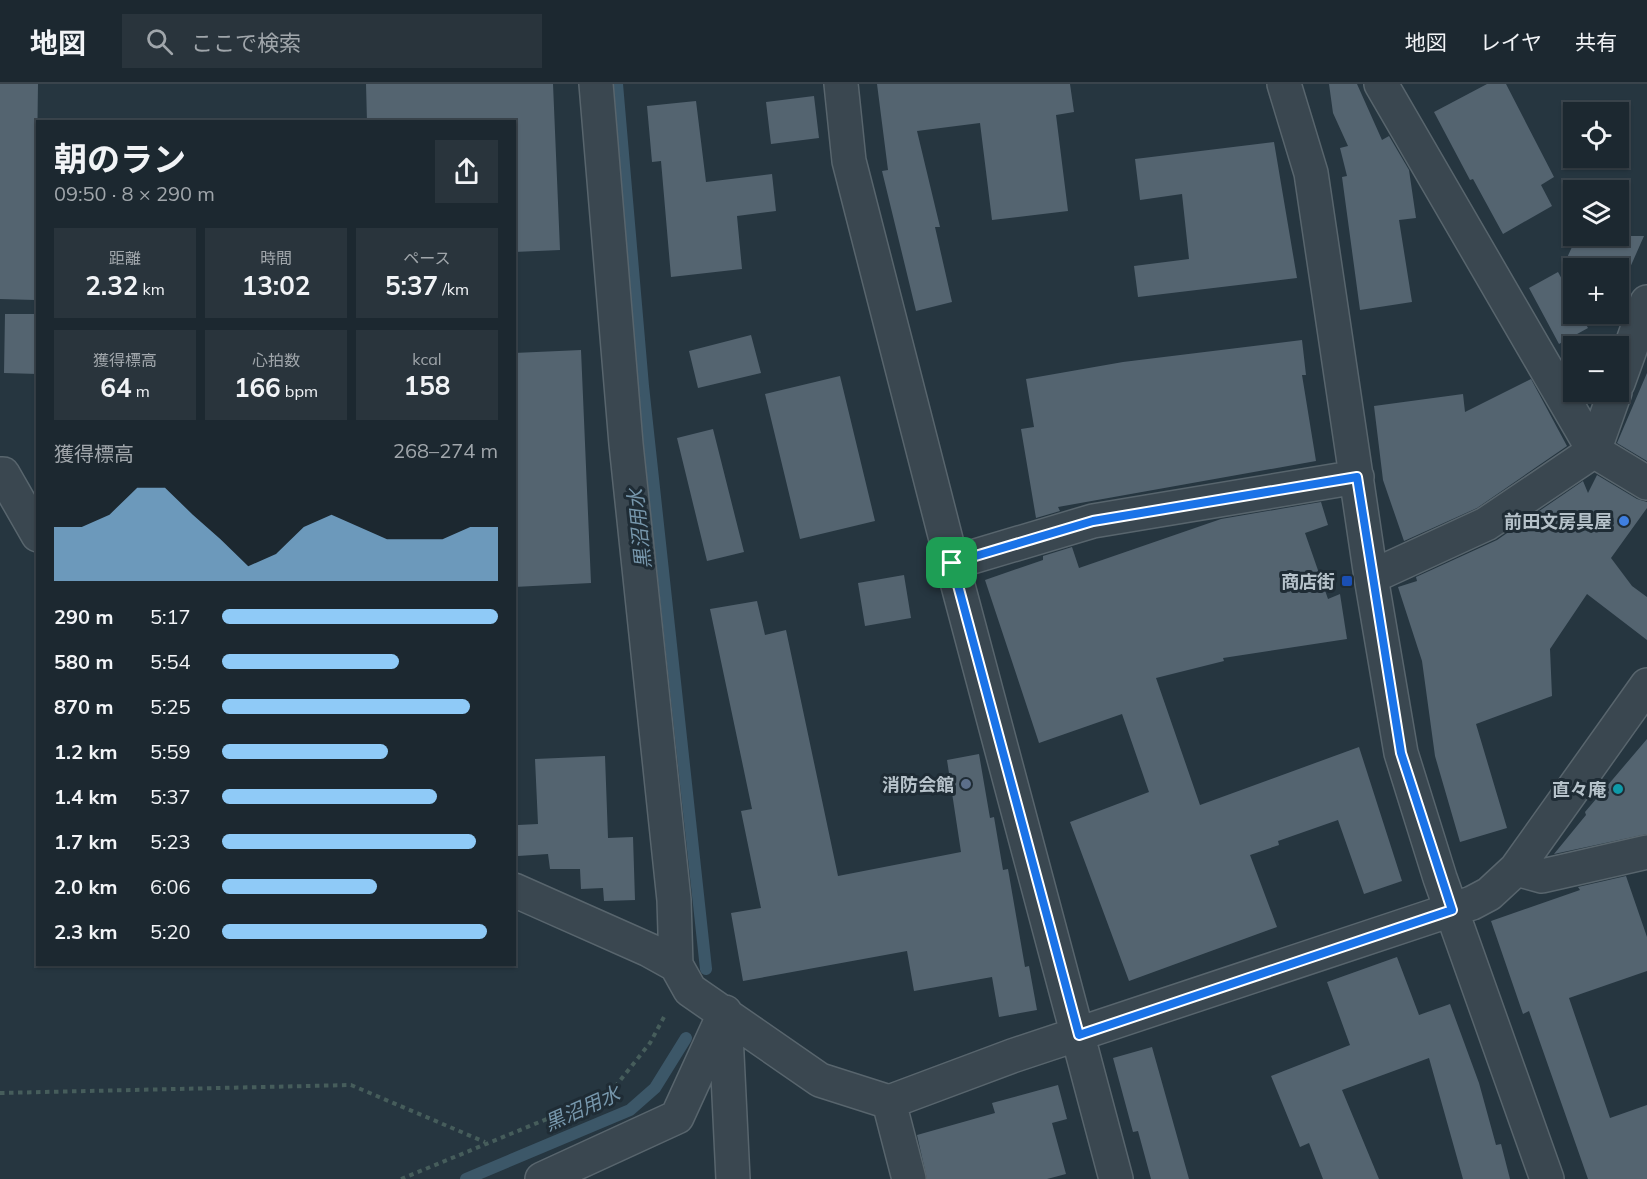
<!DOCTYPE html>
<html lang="ja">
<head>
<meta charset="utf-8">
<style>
	body { margin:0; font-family:Mulish,"Noto Sans JP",sans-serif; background:#29343c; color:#f1f3f6; height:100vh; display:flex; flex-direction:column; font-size:22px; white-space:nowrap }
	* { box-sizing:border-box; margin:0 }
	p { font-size:20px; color:#a0a6ab }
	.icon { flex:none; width:33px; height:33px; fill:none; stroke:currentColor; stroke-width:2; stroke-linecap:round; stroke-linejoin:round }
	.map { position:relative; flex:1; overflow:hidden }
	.drawer { position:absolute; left:36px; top:36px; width:480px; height:846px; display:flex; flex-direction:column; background:#1c2830; border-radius:0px; box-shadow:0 2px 4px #0004,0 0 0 2px #3a444c }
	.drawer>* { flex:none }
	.tools { position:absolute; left:1563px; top:18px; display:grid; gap:12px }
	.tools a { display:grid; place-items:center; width:66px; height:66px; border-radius:0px; background:#1c2830; box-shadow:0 2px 4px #0004,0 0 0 2px #3a444c; font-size:30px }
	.pin { position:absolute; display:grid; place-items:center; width:51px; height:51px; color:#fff; margin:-26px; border-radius:12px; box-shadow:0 3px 9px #0006 }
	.round { display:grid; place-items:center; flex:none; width:63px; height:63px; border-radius:0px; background:#29343c }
	.overview { display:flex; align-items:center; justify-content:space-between; height:102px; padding:0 18px }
	h1 { font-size:33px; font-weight:700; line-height:45px }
	.figures { display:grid; grid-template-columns:repeat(3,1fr); gap:9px; height:102px; padding:6px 18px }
	.figures div { display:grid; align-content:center; border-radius:0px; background:#29343c; text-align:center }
	.figures b { font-size:26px; font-weight:700 }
	.figures small { font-size:16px; font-weight:400 }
	.figures p { font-size:16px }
	.chart { height:168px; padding:12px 18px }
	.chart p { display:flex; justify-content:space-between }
	.chart svg { width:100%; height:108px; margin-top:6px; fill:#8fcaf7; opacity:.7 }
	ul { padding:0 18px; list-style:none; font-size:20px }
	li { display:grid; grid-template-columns:96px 72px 1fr; align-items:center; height:45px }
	li i { height:15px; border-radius:8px; background:#8fcaf7 }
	header { display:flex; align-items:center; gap:36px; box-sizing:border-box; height:84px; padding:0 30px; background:#1c2830; border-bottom:2px solid #3a444c }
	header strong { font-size:28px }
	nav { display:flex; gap:33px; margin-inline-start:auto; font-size:21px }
	.search { width:420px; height:54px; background:#29343c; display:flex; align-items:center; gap:15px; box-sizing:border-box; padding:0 21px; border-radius:0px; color:#a0a6ab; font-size:22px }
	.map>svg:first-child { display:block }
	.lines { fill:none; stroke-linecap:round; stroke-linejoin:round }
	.stream { stroke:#3c5768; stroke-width:12 }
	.building { fill:#546470 }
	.minor-casing { stroke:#58656d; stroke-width:36 }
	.path { stroke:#465d5b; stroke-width:4; stroke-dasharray:4.5 4.5; stroke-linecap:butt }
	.minor { stroke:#3a4750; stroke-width:33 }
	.route-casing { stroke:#fff; stroke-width:12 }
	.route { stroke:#1a73e8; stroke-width:8 }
	.shop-dot { fill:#3f7fe0; stroke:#1f2c35; stroke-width:2 }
	.transit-dot { fill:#1a4fb4; stroke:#1f2c35; stroke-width:2 }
	.service-dot { fill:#5c6f8a; stroke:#1f2c35; stroke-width:2 }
	.culture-dot { fill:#0f9aa8; stroke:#1f2c35; stroke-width:2 }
	.labels { text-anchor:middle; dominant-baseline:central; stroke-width:6; stroke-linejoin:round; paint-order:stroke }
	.poi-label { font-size:18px; font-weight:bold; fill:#b6c2ca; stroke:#1f2c35; text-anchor:end }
	.water-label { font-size:20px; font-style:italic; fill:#7797ac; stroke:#1f2c35 }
</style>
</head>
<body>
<header>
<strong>地図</strong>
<div class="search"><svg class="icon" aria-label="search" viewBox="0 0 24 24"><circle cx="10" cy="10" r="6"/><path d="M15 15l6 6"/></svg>ここで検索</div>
<nav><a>地図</a><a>レイヤ</a><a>共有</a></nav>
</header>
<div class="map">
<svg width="1647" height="1095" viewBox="0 0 1647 1095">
	<rect width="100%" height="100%" fill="#263640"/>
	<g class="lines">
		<!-- stream -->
		<path class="stream" d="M617 0 643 302 706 885
			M466 1095 630 1026 655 1004 686 954"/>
	</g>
	<!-- building -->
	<path class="building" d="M0 0H38L35 216 0 215Z
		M366 0H553L560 166 514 168V38H367Z
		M877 0H1070L1074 28 1056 31 1068 127 992 136 980 39 917 47 940 143H935L952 218 916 227 882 87 888 86Z
		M1329 0H1357L1382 56 1389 52 1409 86 1416 134 1399 136 1412 218 1360 226 1342 93 1347 92 1340 64 1348 62 1333 29Z
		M1487 0H1506L1554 93 1541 101 1552 122 1503 150 1473 95 1470 96 1434 28Z
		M814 12 819 54 771 60 766 18Z
		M696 17 706 98 772 90 776 127 737 132 742 185 671 193 661 77 652 78 647 22Z
		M1274 58 1297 194 1138 213 1134 182 1189 175 1182 110 1140 116 1135 75Z
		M1577 152H1644L1621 204 1618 203V184H1582L1566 176Z
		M1558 188 1574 217V230H1580L1588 244 1559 260 1529 204Z
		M5 230H38V290L4 289Z
		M751 251 761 289 698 304 689 267Z
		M1302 256 1306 291H1302L1316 377 1058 423 1060 427 1036 434 1021 345 1034 343 1026 295 1123 278Z
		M581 266 591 499 514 503V269Z
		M1647 289V377L1617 359Z
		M840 292 875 437 800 455 765 310Z
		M1531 295 1567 362 1477 424 1404 457 1383 396 1374 322 1463 310 1465 328Z
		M713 345 744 468 707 477 677 354Z
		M1597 391 1637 415 1647 418V424L1611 474 1632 502 1647 513V556L1587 510 1550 565 1552 612 1476 640 1507 744 1460 758 1435 672 1422 577 1398 503 1417 497 1416 493 1497 456 1583 397 1588 409Z
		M1321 418 1328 441 1305 449 1328 515 1340 510 1347 555 1223 574 1224 577 1156 594 1200 721 1359 663 1402 797 1364 810 1338 736 1278 757 1279 761 1250 771 1277 843 1129 897 1070 738 1149 708 1122 630 1039 659 985 496 1043 476V472L1072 463 1079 484 1221 435Z
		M904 491 911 534 865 542 858 499Z
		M757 517 765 551 786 546 838 792 961 768 947 676 979 670 990 734 994 733 1003 786 1008 785 1025 883 1029 882 1037 926 999 933 992 893 914 907 907 867 743 897 731 829 761 824 741 727 752 725 710 525Z
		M1647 655V750L1554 770 1586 731 1585 728Z
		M605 672 608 754 633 753 635 816 604 817 603 804 581 805 580 785H550L548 770 518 772V741L538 740 535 675Z
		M1626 792 1647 853V887L1569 914 1610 1034 1647 1021V1095H1588L1529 927 1523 930 1491 837 1580 806 1578 803Z
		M1397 873 1419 931 1450 920 1479 999 1496 1061 1501 1060 1510 1095H1463L1429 974 1342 1006 1379 1095H1323L1309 1059 1300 1063 1271 992 1350 961 1327 898Z
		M1152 963 1189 1095H1151L1138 1047 1133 1048 1113 974Z
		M1058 1001 1067 1035 1052 1039 1066 1090 1047 1095H927L917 1051 995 1029 992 1019Z"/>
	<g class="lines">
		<defs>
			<path id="minor" d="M596 0 626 360 674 816 676 881 690 906 820 996 889 1018 1012 972 1472 819 1489 810 1516 785 1647 601
				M841 0 849 77 952 479 1116 1095
				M1284 0 1311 89 1371 493 1401 669 1440 794 1547 1095
				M1381 0 1594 367 1647 399
				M1618 299 1647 218
				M0 390H3L38 451
				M952 479 1093 437 1357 393
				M1371 493 1486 440 1594 367 1615 308
				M1516 785 1542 792 1647 768
				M514 806 649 866 676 881
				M725 929 733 1095
				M889 1018 909 1095
				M542 1095 677 1033 725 928"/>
		</defs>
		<!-- minor casing -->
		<use href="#minor" class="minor-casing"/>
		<!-- path -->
		<path class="path" d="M0 1009 351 1001 485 1058
			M401 1095 610 1009 650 959 664 933"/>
		<!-- minor -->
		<use href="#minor" class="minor"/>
	</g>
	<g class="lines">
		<defs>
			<path id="route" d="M1357 393 1401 669 1452 826 1079 951 952 479 1093 437Z"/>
		</defs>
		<!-- route casing -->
		<use href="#route" class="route-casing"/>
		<!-- route -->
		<use href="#route" class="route"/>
	</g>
	<!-- markers -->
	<circle class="shop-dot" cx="1624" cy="437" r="6"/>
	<rect class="transit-dot" x="1341" y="491" width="12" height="12" rx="3"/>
	<circle class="service-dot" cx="966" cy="700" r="6"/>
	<circle class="culture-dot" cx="1618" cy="705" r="6"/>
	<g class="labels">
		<!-- poi labels -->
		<g class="poi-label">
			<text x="1612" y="437">前田文房具屋</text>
			<text x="1335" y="497">商店街</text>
			<text x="954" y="700">消防会館</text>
			<text x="1606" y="705">直々庵</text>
		</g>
		<!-- water labels -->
		<g class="water-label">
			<text transform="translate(639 445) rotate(-96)">黒沼用水</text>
			<text transform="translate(582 1024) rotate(-24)">黒沼用水</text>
		</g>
	</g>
</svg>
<div class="tools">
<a><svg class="icon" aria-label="locate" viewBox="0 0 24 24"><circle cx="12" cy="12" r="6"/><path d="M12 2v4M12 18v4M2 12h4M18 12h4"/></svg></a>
<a><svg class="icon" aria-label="layers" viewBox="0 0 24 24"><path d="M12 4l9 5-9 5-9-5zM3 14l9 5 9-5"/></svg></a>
<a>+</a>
<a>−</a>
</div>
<div class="pin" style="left:952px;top:479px;background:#1e9e55"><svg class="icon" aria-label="arrive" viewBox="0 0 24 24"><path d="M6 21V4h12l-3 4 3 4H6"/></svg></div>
<section class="drawer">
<div class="overview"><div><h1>朝のラン</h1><p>09:50 · 8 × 290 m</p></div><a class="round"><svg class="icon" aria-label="share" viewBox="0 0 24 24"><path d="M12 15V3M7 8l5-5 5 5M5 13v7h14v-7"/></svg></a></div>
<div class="figures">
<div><p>距離</p><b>2.32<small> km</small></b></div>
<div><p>時間</p><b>13:02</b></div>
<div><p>ペース</p><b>5:37<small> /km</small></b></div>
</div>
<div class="figures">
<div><p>獲得標高</p><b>64<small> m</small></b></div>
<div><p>心拍数</p><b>166<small> bpm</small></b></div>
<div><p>kcal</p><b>158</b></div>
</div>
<div class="chart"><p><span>獲得標高</span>268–274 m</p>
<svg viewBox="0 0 160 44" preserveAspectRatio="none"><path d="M0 44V22L10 22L20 17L30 6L40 6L50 17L60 27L70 38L80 33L90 22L100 17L110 22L120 27L130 27L140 27L150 22L160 22V44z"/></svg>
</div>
<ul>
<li><b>290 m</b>5:17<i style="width:100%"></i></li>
<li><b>580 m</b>5:54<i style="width:64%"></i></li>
<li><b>870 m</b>5:25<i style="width:90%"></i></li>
<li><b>1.2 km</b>5:59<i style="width:60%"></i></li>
<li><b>1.4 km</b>5:37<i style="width:78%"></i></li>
<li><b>1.7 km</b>5:23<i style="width:92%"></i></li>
<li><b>2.0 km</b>6:06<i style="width:56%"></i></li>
<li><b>2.3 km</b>5:20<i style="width:96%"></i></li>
</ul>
</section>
</div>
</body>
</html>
